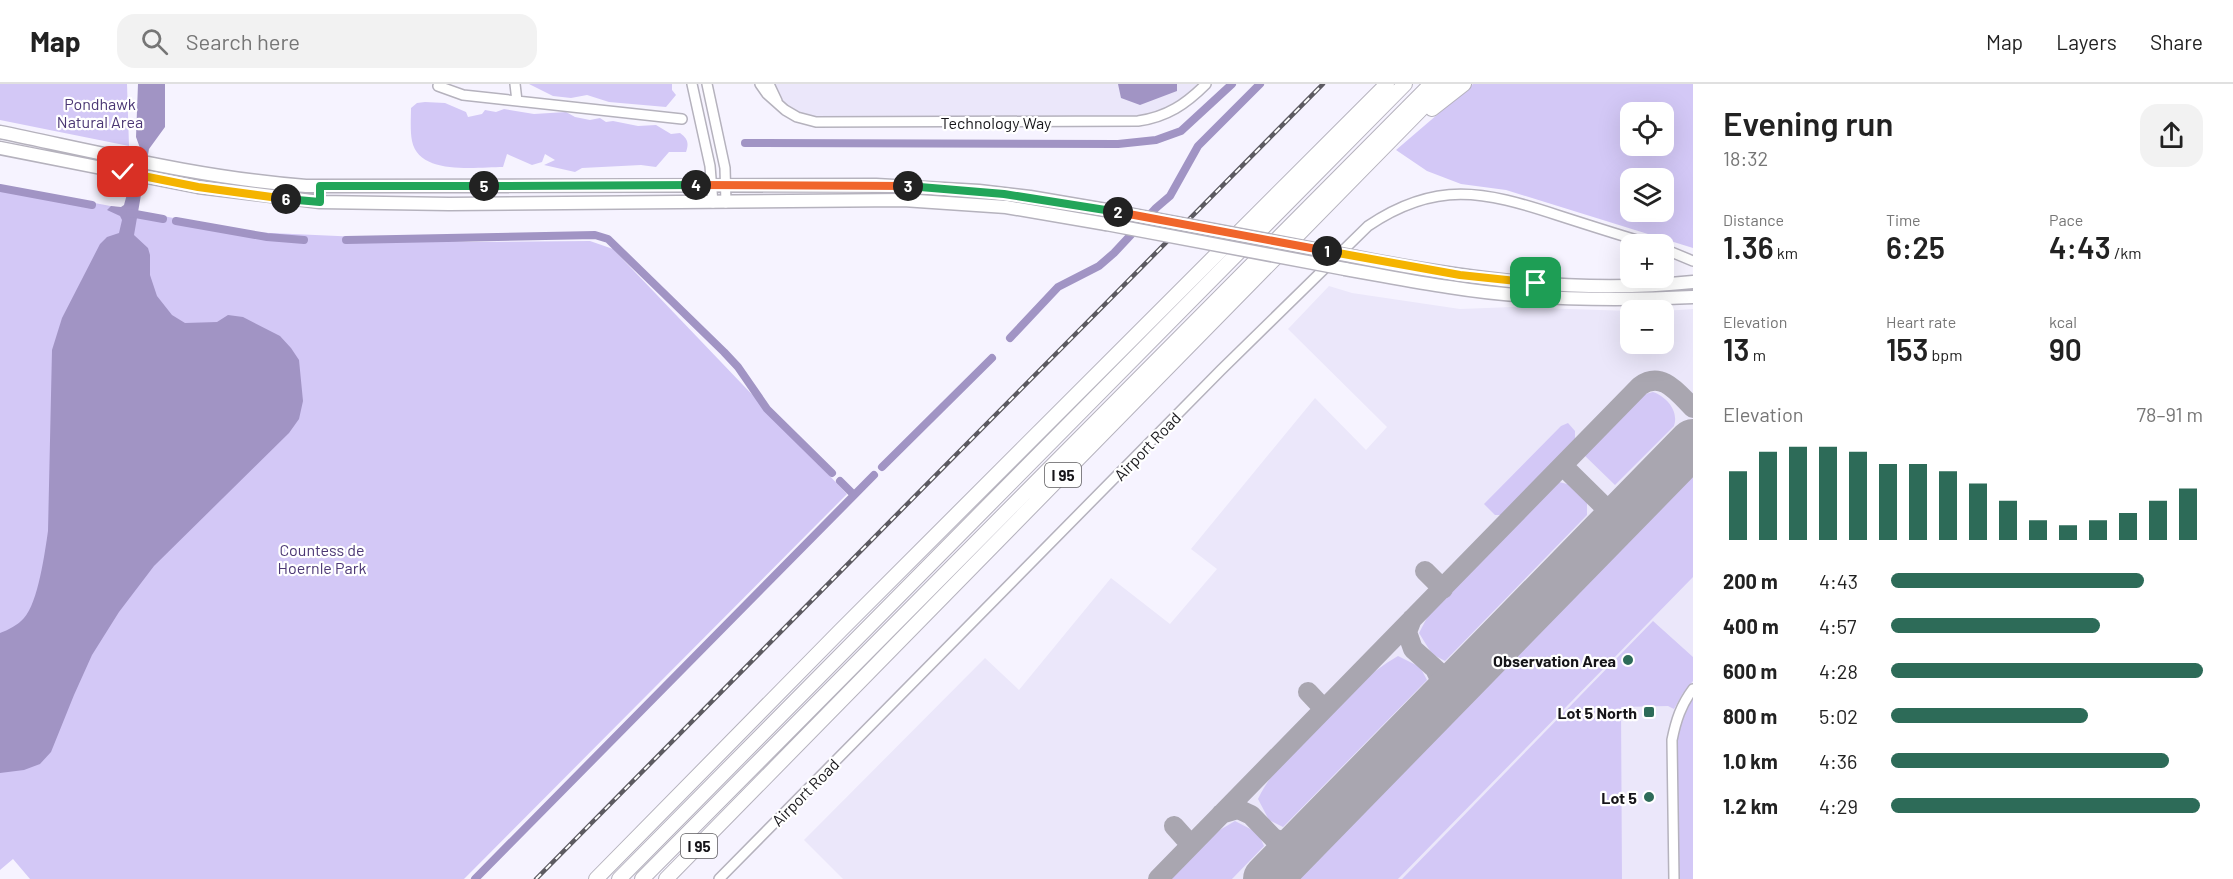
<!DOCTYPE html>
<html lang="en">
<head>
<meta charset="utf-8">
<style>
	body { margin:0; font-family:Barlow,sans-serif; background:#f2f2f2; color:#222; height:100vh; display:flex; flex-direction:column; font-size:22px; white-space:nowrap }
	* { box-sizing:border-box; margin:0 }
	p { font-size:20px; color:#767676 }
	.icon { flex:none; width:33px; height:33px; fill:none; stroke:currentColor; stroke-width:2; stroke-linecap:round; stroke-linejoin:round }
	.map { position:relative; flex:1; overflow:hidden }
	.drawer { display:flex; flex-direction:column; background:#fff; width:540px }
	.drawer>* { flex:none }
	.tools { position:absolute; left:1620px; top:18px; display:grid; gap:12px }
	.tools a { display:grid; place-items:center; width:54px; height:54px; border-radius:12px; background:#fff; box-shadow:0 6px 24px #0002; font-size:30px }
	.pin { position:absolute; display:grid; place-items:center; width:51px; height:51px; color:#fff; margin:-26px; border-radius:12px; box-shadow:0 3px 9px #0006 }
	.km { position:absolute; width:30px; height:30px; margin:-15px; border-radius:50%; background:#222; color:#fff; font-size:16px; line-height:30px; text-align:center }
	.round { display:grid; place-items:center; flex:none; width:63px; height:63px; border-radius:18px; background:#f2f2f2 }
	.summary { display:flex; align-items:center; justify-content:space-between; height:102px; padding:0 30px }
	h1 { font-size:33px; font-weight:600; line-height:45px }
	.figures { display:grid; grid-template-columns:repeat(3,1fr); gap:9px; height:102px; padding:6px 30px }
	.figures div { display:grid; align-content:center }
	.figures b { font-size:30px; font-weight:600 }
	.figures small { font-size:16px; font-weight:400 }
	.figures p { font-size:16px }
	.chart { height:168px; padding:12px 30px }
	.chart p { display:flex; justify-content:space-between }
	.chart svg { width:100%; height:108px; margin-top:6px; stroke:#2d6b58; stroke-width:6 }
	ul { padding:0 30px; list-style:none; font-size:20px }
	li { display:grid; grid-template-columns:96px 72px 1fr; align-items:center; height:45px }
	li i { height:15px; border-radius:8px; background:#2d6b58 }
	header { display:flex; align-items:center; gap:36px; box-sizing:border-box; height:84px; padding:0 30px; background:#fff; border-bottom:2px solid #e0e0e0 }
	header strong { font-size:28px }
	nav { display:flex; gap:33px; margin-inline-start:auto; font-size:21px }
	.search { width:420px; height:54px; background:#f2f2f2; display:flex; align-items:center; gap:15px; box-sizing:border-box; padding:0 21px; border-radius:18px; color:#767676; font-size:22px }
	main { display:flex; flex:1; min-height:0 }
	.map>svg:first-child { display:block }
	.built { fill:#ebe7fa }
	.green { fill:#d3c8f6; fill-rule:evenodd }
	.water { fill:#a194c4 }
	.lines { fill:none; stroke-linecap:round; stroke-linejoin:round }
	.canal { stroke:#a194c4; stroke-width:8 }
	.taxiway { stroke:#a9a6b0; stroke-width:20 }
	.runway { stroke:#a9a6b0; stroke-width:48 }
	.minor-casing { stroke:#b5b2bd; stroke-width:12 }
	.major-casing { stroke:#b5b2bd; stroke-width:15 }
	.highway-casing { stroke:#b5b2bd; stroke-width:16 }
	.minor { stroke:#fff; stroke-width:9 }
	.major { stroke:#fff; stroke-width:12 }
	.highway { stroke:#fff; stroke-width:14 }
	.rail-casing { stroke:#5c5a61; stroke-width:4.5 }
	.rail { stroke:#fff; stroke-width:2; stroke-dasharray:7; stroke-linecap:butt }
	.major-bridge-casing { stroke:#b5b2bd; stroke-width:15; stroke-linecap:butt }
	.major-bridge { stroke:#fff; stroke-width:12 }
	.split-1-casing { stroke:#fff; stroke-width:12 }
	.split-2-casing { stroke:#fff; stroke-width:12 }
	.split-3-casing { stroke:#fff; stroke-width:12 }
	.split-4-casing { stroke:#fff; stroke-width:12 }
	.split-5-casing { stroke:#fff; stroke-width:12 }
	.split-6-casing { stroke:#fff; stroke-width:12 }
	.split-7-casing { stroke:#fff; stroke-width:12 }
	.split-1 { stroke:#f5b400; stroke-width:8 }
	.split-2 { stroke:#f0652b; stroke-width:8 }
	.split-3 { stroke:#22a559; stroke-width:8 }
	.split-4 { stroke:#f0652b; stroke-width:8 }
	.split-5 { stroke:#22a559; stroke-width:8 }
	.split-6 { stroke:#22a559; stroke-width:8 }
	.split-7 { stroke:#f5b400; stroke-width:8 }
	.poi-dot { fill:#2d6b58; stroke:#fff; stroke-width:2 }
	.labels { text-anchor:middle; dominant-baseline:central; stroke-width:4.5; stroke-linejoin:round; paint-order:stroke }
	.shield { fill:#fff; stroke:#5c5b5e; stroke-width:1.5 }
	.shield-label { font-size:15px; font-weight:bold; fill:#161519 }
	.park-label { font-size:16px; fill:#4b3774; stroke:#fff }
	.street-label { font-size:16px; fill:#161519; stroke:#fff }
	.poi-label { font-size:16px; font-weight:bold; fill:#161519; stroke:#fff; text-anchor:end }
</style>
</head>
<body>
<header>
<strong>Map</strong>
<div class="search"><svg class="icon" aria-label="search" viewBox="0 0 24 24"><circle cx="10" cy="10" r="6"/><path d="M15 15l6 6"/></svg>Search here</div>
<nav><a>Map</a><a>Layers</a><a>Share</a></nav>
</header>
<main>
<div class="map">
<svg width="1693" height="795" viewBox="0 0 1693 795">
	<rect width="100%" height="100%" fill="#f6f3ff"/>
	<!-- built -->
	<path class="built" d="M769 0H1206L1161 32 823 38 791 30Z
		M1329 202 1352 209 1460 225 1513 223 1630 227V260H1664V227L1693 225V795H843L804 756 985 574 1019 606 1111 494 1170 540 1217 485 1191 465 1315 314 1366 366 1387 343 1288 245Z"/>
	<!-- green -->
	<path class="green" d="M0 0H127L129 62 0 36Z
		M529 0H672V6L676 11 666 23 609 18 587 11 571 14 553 12Z
		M1473 0H1693V164L1506 106 1461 100 1427 87 1396 66ZM1630 28H1664V62H1630ZM1630 94H1664V128H1630Z
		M425 18 445 19 466 28 468 33 482 30 485 26 496 28 504 25 534 30 566 28 575 33 590 36 600 34 606 38 613 37 638 42 656 41 671 50 680 49C688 55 689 59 686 68H669L656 83 641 81 582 84 575 88 544 81 555 76 545 70 542 78 532 81 507 70 503 83C477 83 419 92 412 57 410 47 411 34 411 24L417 19Z
		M0 101 247 148 471 158 590 157 613 165 847 410 464 795H30L13 775 0 786Z
		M1653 308C1667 313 1679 327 1674 342L1615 401 1583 370 1641 311Z
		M1568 339 1575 347V355L1572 361 1504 431H1495L1484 420 1561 342Z
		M1693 392V493L1398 795H1299Z
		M1559 398 1571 401 1587 416V431L1445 577 1432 570 1419 549 1430 528 1553 400Z
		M1653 537 1693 573V597L1683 609 1674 625 1668 622 1621 623 1622 795H1402Z
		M1398 572 1420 583 1427 596 1283 743 1269 736 1258 715C1272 686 1296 662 1320 639 1344 614 1368 589 1398 572Z
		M1693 611V795H1679L1677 658 1682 632Z
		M1235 737 1258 749 1264 762 1232 795H1168L1213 750Z"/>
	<!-- water -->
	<path class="water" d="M138 0H165V43L149 65 134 151 148 164 150 171V191L157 212 172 231 185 239 217 238 228 231 243 233 280 252 291 264 299 276 303 317 299 335 289 349 154 482 119 528 92 571 74 611 51 668 40 680 24 686 0 689V549C8 546 18 541 24 534 38 519 45 468 48 447L52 266 62 234 100 160 107 153 119 149 122 136 120 132 107 126 111 122 121 123 124 121 127 110 131 105 140 64 136 53Z
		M1118 0H1177V7L1140 21 1121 14Z"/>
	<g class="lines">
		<!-- canal -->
		<path class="canal" d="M745 59 1118 60 1156 56 1181 47 1232 0
			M0 104 92 121
			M130 129 163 135
			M176 137 267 153 304 156
			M346 156 595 151 608 155 724 268 738 283 767 325 832 389
			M1010 254 1058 203 1099 182 1114 169 1156 124 1170 112 1198 62 1260 0
			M882 383 992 274
			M840 397 854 411
			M475 795 874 391"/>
		<!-- taxiway -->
		<path class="taxiway" d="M1563 382 1618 436
			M1425 487 1443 505
			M1412 535 1407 548 1413 565 1442 591 1452 594 1467 589
			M1436 587 1443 601 1440 617
			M1308 608 1324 625
			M1221 730 1238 725 1251 731 1280 761 1281 773 1277 784
			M1174 742 1191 761
			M1276 755 1289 760 1305 756
			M1158 795 1640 302C1662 286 1678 309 1693 324"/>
		<!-- runway -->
		<path class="runway" d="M1267 795 1693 359"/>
		<defs>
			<path id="minor" d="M515 0 517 17
				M692 0 710 82 713 119
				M707 0 725 84 726 119
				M760 0 767 10 785 26 797 33 816 38 1138 37C1167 33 1186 20 1206 0
				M769 0 777 17
				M438 2 463 11 682 35
				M1664 165 1693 177
				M719 795 1221 286 1368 142C1436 96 1484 107 1557 131 1588 141 1619 151 1650 160
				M1674 795 1672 656C1676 636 1681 621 1693 605"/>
			<path id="major" d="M0 48C102 69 202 94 306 102L876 101 979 107 1030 113 1118 128
				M0 64 198 103 320 118 449 120 903 116 1006 123 1106 140
				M1357 173C1468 195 1580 210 1693 198
				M1345 185C1380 191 1414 198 1449 203 1530 216 1612 217 1693 213"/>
			<path id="highway" d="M1432 25 1464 0
				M596 795 841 546 1387 0
				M619 795 1405 0
				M642 795 1431 0
				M666 795 1446 0"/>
		</defs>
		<!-- minor casing -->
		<use href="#minor" class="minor-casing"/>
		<!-- major casing -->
		<use href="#major" class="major-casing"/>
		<!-- highway casing -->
		<use href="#highway" class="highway-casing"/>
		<!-- minor -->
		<use href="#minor" class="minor"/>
		<!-- major -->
		<use href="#major" class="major"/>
		<!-- highway -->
		<use href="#highway" class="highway"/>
		<defs>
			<path id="rail" d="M536 795 1323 0"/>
		</defs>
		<!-- rail casing -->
		<use href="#rail" class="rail-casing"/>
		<!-- rail -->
		<use href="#rail" class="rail"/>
		<defs>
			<path id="major-bridge" d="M1118 128 1357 173
				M1106 140 1345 185"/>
		</defs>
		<!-- major-bridge casing -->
		<use href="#major-bridge" class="major-bridge-casing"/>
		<!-- major-bridge -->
		<use href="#major-bridge" class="major-bridge"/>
	</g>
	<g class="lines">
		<defs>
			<path id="split-1" d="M1327 167 1460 191 1536 199"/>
			<path id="split-2" d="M1118 128 1327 167"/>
			<path id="split-3" d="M908 102 1004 110 1118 128"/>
			<path id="split-4" d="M696 101 908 102"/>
			<path id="split-5" d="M484 102 696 101"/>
			<path id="split-6" d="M286 115 320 118V102H484"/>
			<path id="split-7" d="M123 88 198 103 286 115"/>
		</defs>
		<!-- split-1 casing -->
		<use href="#split-1" class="split-1-casing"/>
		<!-- split-2 casing -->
		<use href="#split-2" class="split-2-casing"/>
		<!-- split-3 casing -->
		<use href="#split-3" class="split-3-casing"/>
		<!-- split-4 casing -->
		<use href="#split-4" class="split-4-casing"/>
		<!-- split-5 casing -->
		<use href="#split-5" class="split-5-casing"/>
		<!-- split-6 casing -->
		<use href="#split-6" class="split-6-casing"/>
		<!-- split-7 casing -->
		<use href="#split-7" class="split-7-casing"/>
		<!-- split-1 -->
		<use href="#split-1" class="split-1"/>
		<!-- split-2 -->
		<use href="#split-2" class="split-2"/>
		<!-- split-3 -->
		<use href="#split-3" class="split-3"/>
		<!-- split-4 -->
		<use href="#split-4" class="split-4"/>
		<!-- split-5 -->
		<use href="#split-5" class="split-5"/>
		<!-- split-6 -->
		<use href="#split-6" class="split-6"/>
		<!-- split-7 -->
		<use href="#split-7" class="split-7"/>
	</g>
	<!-- markers -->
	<g class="poi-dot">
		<circle cx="1628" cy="576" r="6"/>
		<rect x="1643" y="622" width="12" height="12" rx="3"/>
		<circle cx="1649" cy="713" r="6"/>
	</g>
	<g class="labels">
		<!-- shield labels -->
		<g class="shield">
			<rect x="1045" y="379" width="36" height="24" rx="4.5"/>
			<rect x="681" y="750" width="36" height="24" rx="4.5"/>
		</g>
		<g class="shield-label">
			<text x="1063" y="391">I 95</text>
			<text x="699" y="762">I 95</text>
		</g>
		<!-- park labels -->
		<g class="park-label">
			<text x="100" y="19">Pondhawk<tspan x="100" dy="18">Natural Area</tspan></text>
			<text x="322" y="465">Countess de<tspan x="322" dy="18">Hoernle Park</tspan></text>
		</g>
		<!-- street labels -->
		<g class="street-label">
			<text x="996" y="38">Technology Way</text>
			<text transform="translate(1147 362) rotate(-46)">Airport Road</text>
			<text transform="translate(805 708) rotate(-45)">Airport Road</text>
		</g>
		<!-- poi labels -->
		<g class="poi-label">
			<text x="1616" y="576">Observation Area</text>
			<text x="1637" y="628">Lot 5 North</text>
			<text x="1637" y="713">Lot 5</text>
		</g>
	</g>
</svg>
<div class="tools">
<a><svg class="icon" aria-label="locate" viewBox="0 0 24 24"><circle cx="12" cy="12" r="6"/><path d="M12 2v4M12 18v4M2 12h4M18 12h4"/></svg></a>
<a><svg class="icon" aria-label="layers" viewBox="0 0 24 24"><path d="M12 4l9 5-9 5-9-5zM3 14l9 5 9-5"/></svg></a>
<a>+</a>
<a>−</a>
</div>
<div class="pin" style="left:1536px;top:199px;background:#1e9e55"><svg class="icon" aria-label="arrive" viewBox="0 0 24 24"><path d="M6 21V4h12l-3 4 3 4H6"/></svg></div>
<div class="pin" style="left:123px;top:88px;background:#d93025"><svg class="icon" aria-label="check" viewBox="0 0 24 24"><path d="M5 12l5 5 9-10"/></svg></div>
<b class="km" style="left:1327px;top:167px">1</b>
<b class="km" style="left:1118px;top:128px">2</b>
<b class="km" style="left:908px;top:102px">3</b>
<b class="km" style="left:696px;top:101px">4</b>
<b class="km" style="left:484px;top:102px">5</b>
<b class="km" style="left:286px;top:115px">6</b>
</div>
<section class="drawer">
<div class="summary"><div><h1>Evening run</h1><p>18:32</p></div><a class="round"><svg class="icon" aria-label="share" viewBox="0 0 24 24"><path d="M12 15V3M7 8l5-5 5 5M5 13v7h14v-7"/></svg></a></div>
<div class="figures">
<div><p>Distance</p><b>1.36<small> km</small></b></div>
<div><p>Time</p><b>6:25</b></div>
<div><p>Pace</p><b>4:43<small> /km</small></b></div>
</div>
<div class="figures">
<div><p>Elevation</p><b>13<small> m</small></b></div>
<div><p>Heart rate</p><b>153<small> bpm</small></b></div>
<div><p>kcal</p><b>90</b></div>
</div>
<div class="chart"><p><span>Elevation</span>78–91 m</p>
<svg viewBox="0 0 160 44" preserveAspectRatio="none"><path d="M5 44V16M15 44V8M25 44V6M35 44V6M45 44V8M55 44V13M65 44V13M75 44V16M85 44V21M95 44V28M105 44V36M115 44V38M125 44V36M135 44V33M145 44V28M155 44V23"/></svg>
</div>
<ul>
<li><b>200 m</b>4:43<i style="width:81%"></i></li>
<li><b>400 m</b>4:57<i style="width:67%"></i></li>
<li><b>600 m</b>4:28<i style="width:100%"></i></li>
<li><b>800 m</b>5:02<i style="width:63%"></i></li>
<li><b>1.0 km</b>4:36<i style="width:89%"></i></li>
<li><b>1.2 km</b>4:29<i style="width:99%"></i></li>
</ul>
</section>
</main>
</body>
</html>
